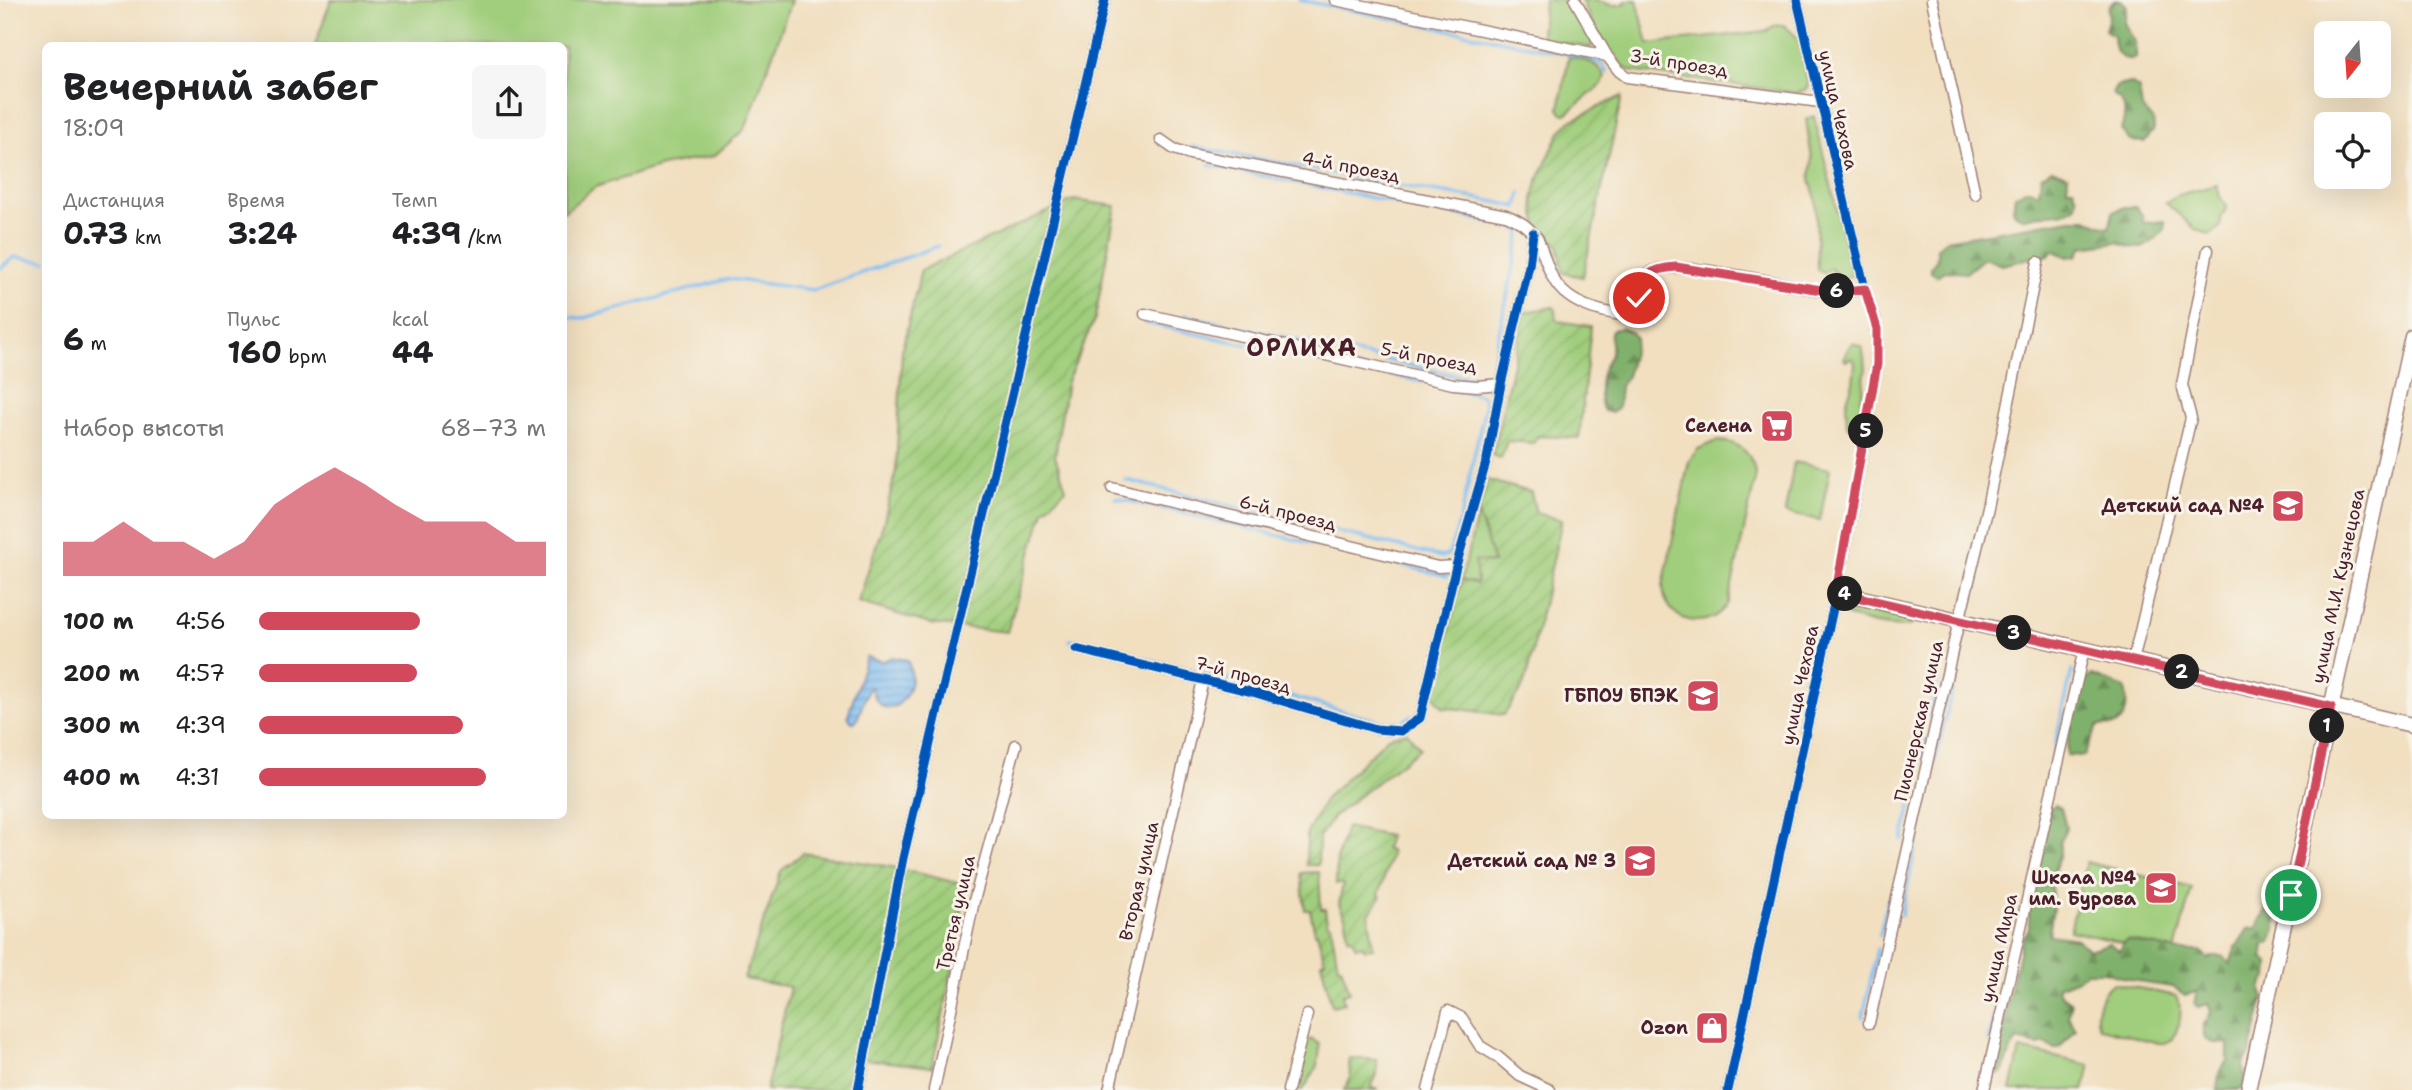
<!DOCTYPE html>
<html lang="ru">
<head>
<meta charset="utf-8">
<style>
	body { margin:0; font-family:"Shantell Sans",sans-serif; background:#f6f6f6; color:#202124; height:100vh; display:flex; flex-direction:column; font-size:26px; white-space:nowrap }
	* { box-sizing:border-box; margin:0 }
	p { font-size:23px; color:#757577 }
	.icon { flex:none; width:38px; height:38px; fill:none; stroke:currentColor; stroke-width:2; stroke-linecap:round; stroke-linejoin:round }
	.map { position:relative; flex:1; overflow:hidden }
	.panel { position:absolute; left:42px; top:42px; width:525px; height:777px; display:flex; flex-direction:column; background:#fff; border-radius:10px; box-shadow:0 7px 28px #0002 }
	.panel>* { flex:none }
	.needle { width:46px; rotate:197deg }
	.tools { position:absolute; left:2314px; top:21px; display:grid; gap:14px }
	.tools a { display:grid; place-items:center; width:77px; height:77px; border-radius:10px; background:#fff; box-shadow:0 7px 28px #0002; font-size:35px }
	.pin { position:absolute; display:grid; place-items:center; width:60px; height:60px; color:#fff; margin:-30px; border:4px solid #fff; border-radius:50%; box-shadow:0 2px 7px #0007 }
	.km { position:absolute; width:35px; height:35px; margin:-18px; border-radius:50%; background:#222; color:#fff; font-size:19px; line-height:35px; text-align:center }
	.round { display:grid; place-items:center; flex:none; width:74px; height:74px; border-radius:10px; background:#f6f6f6 }
	.overview { display:flex; align-items:center; justify-content:space-between; height:119px; padding:0 21px }
	h1 { font-size:38px; font-weight:700; line-height:52px }
	.figures { display:grid; grid-template-columns:repeat(3,1fr); gap:10px; height:119px; padding:7px 21px }
	.figures div { display:grid; align-content:center }
	.figures b { font-size:30px; font-weight:700 }
	.figures small { font-size:19px; font-weight:400 }
	.figures p { font-size:19px }
	.chart { height:196px; padding:14px 21px }
	.chart p { display:flex; justify-content:space-between }
	.chart svg { width:100%; height:126px; margin-top:7px; fill:#d1495b; opacity:.7 }
	ul { padding:0 21px; list-style:none; font-size:23px }
	li { display:grid; grid-template-columns:112px 84px 1fr; align-items:center; height:52px }
	li i { height:18px; border-radius:9px; background:#d1495b }
	.map>svg:first-child { display:block }
	.grass { fill:#a0ce7c; stroke:#757654; stroke-width:2 }
	.forest { fill:url(#forest-firs); stroke:#65684c; stroke-width:2 }
	.garden { fill:url(#garden-furrows); stroke:#757654; stroke-width:2 }
	.water { fill:url(#water-rules); stroke:#646e8f; stroke-width:2 }
	.lines { fill:none; stroke-linecap:round; stroke-linejoin:round }
	.stream { stroke:#7fbef3; stroke-width:3.5 }
	.minor-casing { stroke:#9e7f76; stroke-width:13 }
	.tertiary-casing { stroke:#9e7f76; stroke-width:17 }
	.minor { stroke:#fff; stroke-width:10 }
	.tertiary { stroke:#fff; stroke-width:14 }
	.cycleway-casing { stroke:#f7f3e8; stroke-width:13 }
	.cycleway { stroke:#0057b8; stroke-width:9 }
	.route-casing { stroke:#fff; stroke-width:14 }
	.route { stroke:#d1495b; stroke-width:9 }
	.labels { text-anchor:middle; dominant-baseline:central; stroke-width:6; stroke-linejoin:round; paint-order:stroke }
	.street-label { font-size:18px; fill:#4a1f2b; stroke:#f7f3e8 }
	.poi-label { font-size:18px; font-weight:bold; fill:#4a1f2b; stroke:#f7f3e8; text-anchor:end }
	.district-label { font-size:24px; font-weight:bold; letter-spacing:2px; fill:#4a1f2b; stroke:#f7f3e8 }
</style>
</head>
<body>
<div class="map">
<svg width="2412" height="1090" viewBox="0 0 2412 1090">
	<defs>
		<pattern id="forest-firs" width="22" height="20" patternUnits="userSpaceOnUse" patternTransform="scale(1.75)"><rect width="22" height="20" fill="#80b16c"/><path d="M5 1l3.5 6h-7zM16 11l3.5 6h-7z" fill="#6b8f59"/></pattern>
		<pattern id="garden-furrows" width="10" height="10" patternUnits="userSpaceOnUse" patternTransform="scale(1.75)"><rect width="10" height="10" fill="#a0ce7c"/><path d="M-1 1l2-2M0 10L10 0M9 11l2-2" fill="none" stroke="#8bb06b"/></pattern>
		<pattern id="water-rules" width="6" height="5" patternUnits="userSpaceOnUse" patternTransform="scale(1.75)"><rect width="6" height="5" fill="#7fbef3"/><path d="M0 2.5h6" fill="none" stroke="#6a9ac5"/></pattern>
	</defs>
	<rect width="100%" height="100%" fill="#f7f3e8"/>
	<filter id="ink" filterUnits="userSpaceOnUse"><feTurbulence type="fractalNoise" baseFrequency=".0143" numOctaves="2"/><feDisplacementMap in="SourceGraphic" scale="14" xChannelSelector="R" yChannelSelector="G"/><feConvolveMatrix kernelMatrix="1 2 1 2 8 2 1 2 1" color-interpolation-filters="sRGB"/></filter>
	<filter id="wash" filterUnits="userSpaceOnUse"><feTurbulence type="fractalNoise" baseFrequency=".00686" numOctaves="4" result="noise"/><feDisplacementMap in="SourceGraphic" scale="28" xChannelSelector="R" yChannelSelector="G"/><feGaussianBlur stdDeviation="1.57" result="paint"/><feColorMatrix in="noise" values="0 0 0 0 0 0 0 0 0 0 0 0 0 0 0 0 0 1.4 0 .05"/><feComposite in="paint" operator="in"/></filter>
	<g filter="url(#wash)">
		<rect width="100%" height="100%" fill="#f1dfc0"/>
		<!-- grass -->
		<path class="grass" d="M331 0H791L778 40 745 129 714 156 661 166 595 187 564 212V46L315 45Z
			M1544 0H1568L1593 41 1591 48 1544 39 1541 36Z
			M1581 0C1585 0 1590 0 1594 0 1607 2 1611 9 1626 3L1625 0H1637L1648 44 1767 31 1773 26 1784 25 1799 39 1808 85 1806 90 1797 93 1630 71C1608 61 1592 21 1581 0Z
			M1569 56C1584 60 1600 62 1605 79L1601 85 1566 114 1562 113 1559 109Z
			M1814 116 1851 267V276L1840 279 1831 268 1824 273 1817 270 1816 199 1810 181 1812 159 1806 119Z
			M2217 185 2220 197 2226 205 2225 211 2221 216V226L2210 235 2195 229 2166 203 2178 195Z
			M1853 343 1862 347 1866 367 1858 423 1852 428 1847 426 1846 404 1853 382 1855 363 1852 358 1846 361 1844 359 1849 347Z
			M1717 441C1741 441 1756 456 1755 480L1728 603C1709 634 1664 623 1663 586L1689 461 1698 449Z
			M1794 462 1830 469 1820 520 1785 513Z
			M1478 513 1494 563 1478 584 1461 580Z
			M1853 610H1862L1912 621V625C1899 630 1860 622 1846 615L1848 611Z
			M2086 862 2192 888 2174 954 2070 931Z
			M2114 983 2176 996C2185 1008 2179 1026 2173 1039L2165 1043H2159L2100 1028C2092 1015 2101 989 2114 983Z
			M1312 1039 1319 1044C1322 1062 1313 1075 1303 1090H1290L1302 1045 1306 1041Z
			M2020 1049 2090 1065 2084 1090H2011Z"/>
		<!-- forest -->
		<path class="forest" d="M2121 0 2127 6 2124 23C2131 34 2137 44 2136 58 2119 63 2113 49 2113 35L2105 30 2109 17 2108 8 2114 1Z
			M2131 83 2139 89 2142 109 2153 119 2154 130 2144 142 2130 141 2121 130C2124 121 2127 110 2121 101 2118 98 2114 96 2112 93L2117 86Z
			M2052 169 2068 176 2067 188H2073L2077 198 2076 206C2065 215 2056 213 2043 214 2030 215 2022 225 2013 210L2015 196 2027 189 2039 193 2041 176Z
			M2125 207H2136L2142 215 2143 223 2165 221V229L2152 242 2142 248 2130 247 2118 242 2082 247 2078 255 2068 257 2053 250 2049 255 2037 259 2030 258 2002 265 1984 258 1966 273 1944 271 1937 276 1931 272V267L1937 259V248L1946 240 2071 219H2086L2109 228 2113 212Z
			M1620 328 1632 332 1636 339 1627 376 1620 386 1618 408 1612 413 1604 411C1598 399 1599 380 1604 367 1606 363 1611 357 1611 352 1613 343 1608 339 1612 330Z
			M2092 675 2125 688C2127 698 2129 721 2115 725 2111 726 2103 725 2097 726L2084 756 2067 755C2068 732 2073 689 2092 675Z
			M2055 805 2061 808 2066 828 2060 841V853L2051 881 2053 907 2049 935 2077 939 2089 950 2109 943 2120 951 2124 942 2128 940 2179 951H2201L2208 959 2212 956H2223L2230 964 2235 949 2248 929 2257 928 2267 907H2273L2276 910V929L2271 942 2264 944 2263 958 2269 962 2268 978C2261 985 2259 988 2264 998L2250 1053C2244 1060 2240 1067 2245 1076L2243 1088 2240 1090H2217C2220 1077 2215 1072 2228 1061V1043C2213 1045 2201 1042 2203 1024L2208 1020 2211 1011 2208 1004 2197 1007 2194 1003 2197 992 2185 995 2173 987 2145 983 2104 972H2086L2078 979 2057 987 2060 994 2071 1002 2068 1016 2075 1029 2060 1047 2054 1049 2044 1043 2038 1045 2017 1040C2009 1050 2008 1063 2001 1074H1995L1991 1071C1994 1055 2008 1024 2006 1010L2022 940 2029 928V899L2049 809Z"/>
		<!-- garden -->
		<path class="garden" d="M1622 96 1583 277 1563 273 1558 245 1537 225 1533 199 1537 182 1560 132 1570 121Z
			M1073 200 1116 206 1095 318 1067 381 1055 456 1066 489 1044 510 1007 632 930 624 858 602 884 521 896 470 902 350 921 270Z
			M1554 307 1557 321 1591 326 1579 438 1538 436 1533 443 1507 441 1501 458 1492 455 1525 312Z
			M1487 480 1531 492 1536 513 1562 520 1528 671 1523 686 1504 715 1443 707 1433 695 1461 580 1477 584 1475 561 1494 563 1478 513Z
			M1407 732 1420 748 1334 816 1319 837 1318 865H1306L1307 833 1325 799 1388 737Z
			M1346 827 1389 836 1385 849 1390 851 1391 854 1379 895 1381 897 1369 914 1373 948 1365 949 1362 945 1356 947 1352 938 1348 937 1346 919 1339 904 1343 884H1336L1337 858Z
			M803 853 892 867 966 885 952 972 932 1067 863 1059 858 1090H766L790 987 744 979 781 871Z
			M1319 872 1321 909H1325L1327 923 1331 926 1338 966H1341L1350 992 1342 994 1344 1003 1332 1006 1321 962 1325 961 1317 933H1315L1310 910H1305L1301 873Z
			M1349 1058 1377 1060V1075L1371 1087 1378 1090H1344L1350 1079Z"/>
		<!-- water -->
		<path class="water" d="M866 657 883 661 892 657 907 660C924 691 883 734 871 687L867 692 857 720 853 722 850 720 848 716Z"/>
		<g class="lines">
			<!-- stream -->
			<path class="stream" d="M1300 0 1589 58 1602 64 1607 73
				M1192 147C1258 158 1324 172 1389 184 1432 192 1475 196 1517 207L1521 193
				M0 268 15 257 46 262
				M1185 315 1453 375 1477 378 1490 374 1521 232 1516 228 1496 223 1209 165
				M564 317 584 318 728 279 814 290 938 246
				M1145 323 1423 382
				M1126 480 1442 557 1449 554 1461 516 1485 406 1483 396 1448 388
				M1115 498 1180 512 1447 576
				M1070 640 1235 681
				M1278 693 1386 723 1399 724 1411 716
				M1929 717 1938 678
				M1917 777 1925 738
				M2046 786 2072 670
				M1919 826 1952 691
				M1903 840 1915 786
				M1901 915 1918 836
				M1880 935 1888 899
				M1863 1017 1877 949
				M1988 1041 2012 943"/>
		</g>
	</g>
	<g filter="url(#ink)">
		<g class="lines">
			<defs>
				<path id="minor" d="M1335 0 1607 56 1619 71 1627 77 1820 102
					M1575 0 1607 56
					M1932 0 1975 194
					M1161 140 1174 149 1190 154 1506 215C1520 221 1528 226 1538 239 1543 252 1547 268 1554 280 1570 308 1608 313 1637 318 1638 304 1638 281 1651 272 1675 256 1798 290 1833 292 1843 292 1855 290 1865 289
					M1145 314 1453 384 1477 386 1501 384
					M1112 488 1438 567 1456 566
					M1076 649 1256 693 1376 729 1401 731 1420 718 1456 566 1487 459 1501 384 1529 266 1533 233
					M2133 661 2191 418 2182 385 2208 250
					M1869 1023 1955 638 1987 507 2038 262
					M858 1090 903 858 1105 0
					M934 1090 974 901 1016 745
					M1109 1090 1203 680
					M1288 1090 1307 1015
					M1428 1090 1448 1011 1462 1018 1480 1046 1498 1057 1520 1076 1550 1090
					M1728 1090 1839 581 1863 449 1878 351 1875 318 1865 289 1797 0
					M1984 1090 2084 649"/>
				<path id="tertiary" d="M1836 592 2412 725
					M2248 1090 2412 336"/>
			</defs>
			<!-- minor casing -->
			<use href="#minor" class="minor-casing"/>
			<!-- tertiary casing -->
			<use href="#tertiary" class="tertiary-casing"/>
			<!-- minor -->
			<use href="#minor" class="minor"/>
			<!-- tertiary -->
			<use href="#tertiary" class="tertiary"/>
			<defs>
				<path id="cycleway" d="M1076 649 1256 693 1376 729 1401 731 1420 718 1456 566 1487 459 1501 384 1529 266 1533 233
					M858 1090 903 858 1105 0
					M1728 1090 1839 581 1863 449 1878 351 1875 318 1865 289 1797 0"/>
			</defs>
			<!-- cycleway casing -->
			<use href="#cycleway" class="cycleway-casing"/>
			<!-- cycleway -->
			<use href="#cycleway" class="cycleway"/>
		</g>
	</g>
	<g class="lines" filter="url(#ink)">
		<defs>
			<path id="route" d="M1639 298C1646 273 1650 269 1676 267L1834 292 1865 289 1877 329V364L1836 592 2331 707 2291 895"/>
		</defs>
		<!-- route casing -->
		<use href="#route" class="route-casing"/>
		<!-- route -->
		<use href="#route" class="route"/>
	</g>
	<!-- icons -->
	<defs>
		<symbol id="supermarket-square" viewBox="-11 -11 22 22"><rect x="-9" y="-9" width="18" height="18" rx="4" fill="#d1495b" stroke="#f7f3e8"/><path d="M-6-5.5h2.5l.6 2H6L4.5 2H-2.5L-4.4-4H-6ZM-1.5 3.2a1.3 1.3 0 1 0 .1 0ZM3 3.2a1.3 1.3 0 1 0 .1 0Z" fill="#fff"/></symbol>
		<symbol id="school-square" viewBox="-11 -11 22 22"><rect x="-9" y="-9" width="18" height="18" rx="4" fill="#d1495b" stroke="#f7f3e8"/><path d="M0-5L7-2L0 1L-7-2ZM-4 1L0 2.5L4 1V4Q0 6-4 4Z" fill="#fff"/></symbol>
		<symbol id="university-square" viewBox="-11 -11 22 22"><rect x="-9" y="-9" width="18" height="18" rx="4" fill="#d1495b" stroke="#f7f3e8"/><path d="M0-5L7-2L0 1L-7-2ZM-4 1L0 2.5L4 1V4Q0 6-4 4Z" fill="#fff"/></symbol>
		<symbol id="shop-square" viewBox="-11 -11 22 22"><rect x="-9" y="-9" width="18" height="18" rx="4" fill="#d1495b" stroke="#f7f3e8"/><path d="M-5-2.5h2.3a2.7 3.5 0 0 1 5.4 0H5L5.5 6h-11ZM-1.5-2.5h3a1.5 2.3 0 0 0-3 0Z" fill="#fff"/></symbol>
	</defs>
	<g fill-rule="evenodd">
		<use href="#supermarket-square" x="1758" y="407" width="38" height="38"/>
		<use href="#school-square" x="2269" y="487" width="38" height="38"/>
		<use href="#university-square" x="1684" y="677" width="38" height="38"/>
		<use href="#school-square" x="1621" y="842" width="38" height="38"/>
		<use href="#school-square" x="2142" y="869" width="38" height="38"/>
		<use href="#shop-square" x="1693" y="1009" width="38" height="38"/>
	</g>
	<g class="labels">
		<!-- street labels -->
		<g class="street-label">
			<text transform="translate(1679 63) rotate(9)">3-й проезд</text>
			<text transform="translate(1838 110) rotate(77)">улица Чехова</text>
			<text transform="translate(1351 167) rotate(11)">4-й проезд</text>
			<text transform="translate(1429 358) rotate(11)">5-й проезд</text>
			<text transform="translate(1288 513) rotate(14)">6-й проезд</text>
			<text transform="translate(2338 586) rotate(-78)">улица М.И. Кузнецова</text>
			<text transform="translate(1243 675) rotate(15)">7-й проезд</text>
			<text transform="translate(1800 685) rotate(-78)">улица Чехова</text>
			<text transform="translate(1919 721) rotate(-77)">Пионерская улица</text>
			<text transform="translate(1139 881) rotate(-77)">Вторая улица</text>
			<text transform="translate(956 913) rotate(-77)">Третья улица</text>
			<text transform="translate(1999 948) rotate(-77)">улица Мира</text>
		</g>
		<!-- poi labels -->
		<g class="poi-label">
			<text x="1752" y="426">Селена</text>
			<text x="2264" y="506">Детский сад №4</text>
			<text x="1678" y="696">ГБПОУ БПЭК</text>
			<text x="1616" y="861">Детский сад № 3</text>
			<text x="2136" y="878">Школа №4<tspan x="2136" dy="21">им. Бурова</tspan></text>
			<text x="1688" y="1028">Ozon</text>
		</g>
		<!-- district labels -->
		<g class="district-label">
			<text x="1302" y="348">ОРЛИХА</text>
		</g>
	</g>
</svg>
<div class="tools">
<a><svg class="needle" viewBox="-14 -14 28 28"><path d="M0-13l5 13h-10z" fill="#e53935"/><path d="M0 13l5-13h-10z" fill="#757577"/></svg></a>
<a><svg class="icon" aria-label="locate" viewBox="0 0 24 24"><circle cx="12" cy="12" r="6"/><path d="M12 2v4M12 18v4M2 12h4M18 12h4"/></svg></a>
</div>
<div class="pin" style="left:2291px;top:895px;background:#1e9e55"><svg class="icon" aria-label="arrive" viewBox="0 0 24 24"><path d="M6 21V4h12l-3 4 3 4H6"/></svg></div>
<div class="pin" style="left:1639px;top:298px;background:#d93025"><svg class="icon" aria-label="check" viewBox="0 0 24 24"><path d="M5 12l5 5 9-10"/></svg></div>
<b class="km" style="left:2327px;top:726px">1</b>
<b class="km" style="left:2182px;top:672px">2</b>
<b class="km" style="left:2014px;top:633px">3</b>
<b class="km" style="left:1845px;top:594px">4</b>
<b class="km" style="left:1866px;top:431px">5</b>
<b class="km" style="left:1837px;top:291px">6</b>
<section class="panel">
<div class="overview"><div><h1>Вечерний забег</h1><p>18:09</p></div><a class="round"><svg class="icon" aria-label="share" viewBox="0 0 24 24"><path d="M12 15V3M7 8l5-5 5 5M5 13v7h14v-7"/></svg></a></div>
<div class="figures">
<div><p>Дистанция</p><b>0.73<small> km</small></b></div>
<div><p>Время</p><b>3:24</b></div>
<div><p>Темп</p><b>4:39<small> /km</small></b></div>
</div>
<div class="figures">
<div><b>6<small> m</small></b></div>
<div><p>Пульс</p><b>160<small> bpm</small></b></div>
<div><p>kcal</p><b>44</b></div>
</div>
<div class="chart"><p><span>Набор высоты</span>68–73 m</p>
<svg viewBox="0 0 160 44" preserveAspectRatio="none"><path d="M0 44V32L10 32L20 25L30 32L40 32L50 38L60 32L70 19L80 12L90 6L100 12L110 19L120 25L130 25L140 25L150 32L160 32V44z"/></svg>
</div>
<ul>
<li><b>100 m</b>4:56<i style="width:56%"></i></li>
<li><b>200 m</b>4:57<i style="width:55%"></i></li>
<li><b>300 m</b>4:39<i style="width:71%"></i></li>
<li><b>400 m</b>4:31<i style="width:79%"></i></li>
</ul>
</section>
</div>
</body>
</html>
